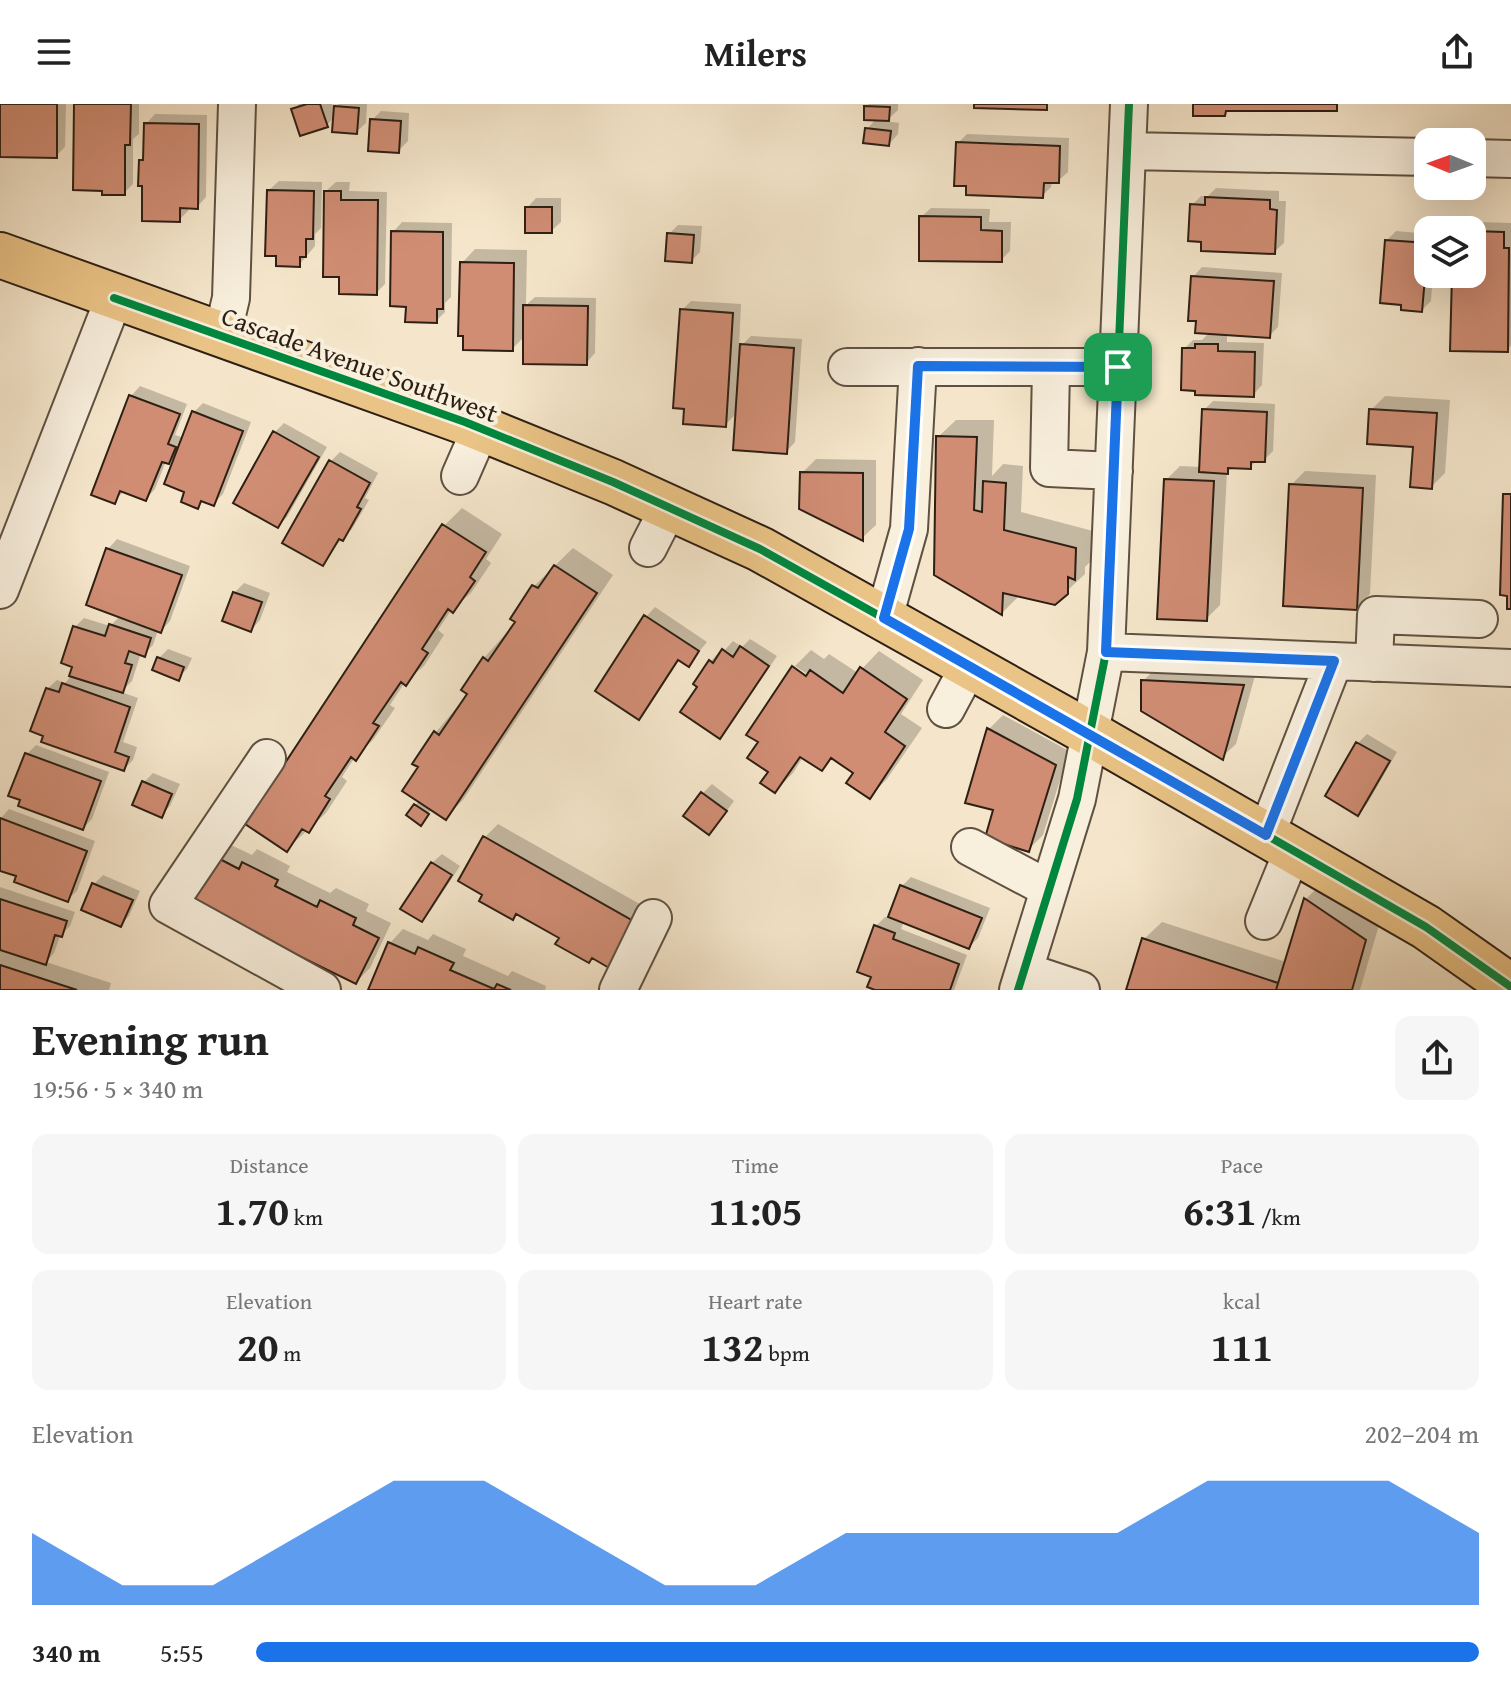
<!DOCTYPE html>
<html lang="en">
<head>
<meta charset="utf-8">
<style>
	body { margin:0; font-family:"Gentium Book Plus",serif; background:#f6f6f6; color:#222; height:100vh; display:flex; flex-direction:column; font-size:30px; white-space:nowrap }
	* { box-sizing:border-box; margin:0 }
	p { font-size:26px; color:#767676 }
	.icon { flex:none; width:44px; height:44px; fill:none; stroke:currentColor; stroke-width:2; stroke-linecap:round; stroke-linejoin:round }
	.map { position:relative; height:886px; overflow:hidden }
	.details { display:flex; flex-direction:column; background:#fff; flex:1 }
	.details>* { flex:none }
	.needle { width:52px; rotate:271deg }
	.buttons { position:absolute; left:1414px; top:24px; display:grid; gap:16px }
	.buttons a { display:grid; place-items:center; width:72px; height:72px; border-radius:16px; background:#fff; box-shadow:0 8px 32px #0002; font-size:40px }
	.pin { position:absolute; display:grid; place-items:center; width:68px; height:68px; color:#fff; margin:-34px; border-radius:16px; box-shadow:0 4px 12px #0006 }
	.round { display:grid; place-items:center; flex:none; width:84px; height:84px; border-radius:16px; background:#f6f6f6 }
	.headline { display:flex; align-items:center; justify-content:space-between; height:136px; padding:0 32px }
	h1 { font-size:44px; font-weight:700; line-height:60px }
	.figures { display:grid; grid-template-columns:repeat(3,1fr); gap:12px; height:136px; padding:8px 32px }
	.figures div { display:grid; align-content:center; border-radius:16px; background:#f6f6f6; text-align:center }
	.figures b { font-size:40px; font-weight:700 }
	.figures small { font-size:22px; font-weight:400 }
	.figures p { font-size:22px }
	.chart { height:224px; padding:16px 32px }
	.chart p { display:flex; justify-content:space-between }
	.chart svg { width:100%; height:144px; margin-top:8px; fill:#1a73e8; opacity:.7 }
	ul { padding:0 32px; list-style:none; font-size:26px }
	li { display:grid; grid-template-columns:128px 96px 1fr; align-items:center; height:60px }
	li i { height:20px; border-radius:10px; background:#1a73e8 }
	header { display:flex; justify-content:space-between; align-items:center; height:104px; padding:0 32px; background:#fff; font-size:36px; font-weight:700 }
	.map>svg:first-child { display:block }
	.shadow { fill:#0003 }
	.building { fill:#d08d74; stroke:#2d1f13; stroke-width:2 }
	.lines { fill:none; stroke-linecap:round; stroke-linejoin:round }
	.minor-casing { stroke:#5f5141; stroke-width:40 }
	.major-casing { stroke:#2d1f13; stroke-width:48 }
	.minor { stroke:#f8efdd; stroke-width:36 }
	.major { stroke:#eac386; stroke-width:44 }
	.cycleway-casing { stroke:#f8efdd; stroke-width:13 }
	.cycleway { stroke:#00873e; stroke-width:8 }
	.route-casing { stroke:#fff; stroke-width:16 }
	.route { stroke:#1a73e8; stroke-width:10 }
	.labels { text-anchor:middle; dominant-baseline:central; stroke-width:8; stroke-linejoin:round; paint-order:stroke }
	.street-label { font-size:26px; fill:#2d1f13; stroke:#f8efdd }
</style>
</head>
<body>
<header><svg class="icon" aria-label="menu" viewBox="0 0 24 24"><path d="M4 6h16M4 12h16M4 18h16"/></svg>Milers<svg class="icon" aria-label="share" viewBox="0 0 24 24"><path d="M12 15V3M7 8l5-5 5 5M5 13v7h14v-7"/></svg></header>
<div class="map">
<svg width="1511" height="886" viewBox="0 0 1511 886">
	<rect width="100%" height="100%" fill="#f5e6cb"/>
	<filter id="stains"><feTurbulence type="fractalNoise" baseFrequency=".0025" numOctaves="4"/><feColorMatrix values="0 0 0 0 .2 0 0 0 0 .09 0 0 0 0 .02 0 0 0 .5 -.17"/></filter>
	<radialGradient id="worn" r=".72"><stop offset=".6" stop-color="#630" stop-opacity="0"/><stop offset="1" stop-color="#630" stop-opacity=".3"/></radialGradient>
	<!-- shadow -->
	<path class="shadow" d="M0 0H66L65 43 56 52 0 51Z
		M76 0H139V30L133 35V80L124 89 104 85Z
		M299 0H332L334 5 339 0H367L366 19 356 28 335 12 327 21 293 6Z
		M869 0H898V6L886 17 899 19 898 30 889 40 867 25 877 14 866 3Z
		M381 7 409 9 408 37 398 47 372 16Z
		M155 10 207 11 206 93 197 103H188V107L179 116 141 56 145 52 146 20Z
		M967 30 1069 34 1068 68 1058 77H1052L1051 83 1042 92 958 39Z
		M279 77 322 78 321 124 315 130V142L299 161 269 86Z
		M336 78H350L349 87 387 88 385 180 376 189 341 171 326 87Z
		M1216 84 1279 87V97H1286L1284 139 1274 148 1192 101 1201 92H1208Z
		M536 94H561V118L551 127 527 104Z
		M931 104 990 105 989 118H1011L1010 147 1001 156 921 113Z
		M402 118 452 119 451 193 445 199V208L436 217 408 201 393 128Z
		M1478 118 1511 119V241L1507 246 1454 170H1472L1470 126Z
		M678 121 702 122 700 148 691 157 669 130Z
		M1396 127 1428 130V170H1433L1431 197 1422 206 1387 136Z
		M475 145 527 146 526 201 535 193 596 194 595 249 586 259 525 232 512 245 462 159Z
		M1202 163 1282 169 1278 223 1269 232 1227 229V238L1264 239 1262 281 1253 291 1184 245 1193 236H1202L1210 228 1193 173Z
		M691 197 741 200 739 244 751 232 802 235 795 338 786 348 737 309 725 321 682 206Z
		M140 282 187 300 175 331 184 334 194 308 203 299 251 318 223 390 213 400 204 396 198 402 187 387 178 349 169 358 166 357 155 385 146 395 125 386 114 398 94 390 131 292Z
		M1385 292 1450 296 1445 369 1431 383 1415 341 1371 306Z
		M1213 297 1275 300 1273 347 1264 356H1257L1250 363 1233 362 1227 368 1220 501 1206 515 1166 376 1180 362 1201 363 1204 306Z
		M956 316H994L992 372 1003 360 1023 362 1021 408 1093 427 1092 456 1085 463V470L1054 499 1020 491 1002 509 938 333Z
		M284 319 327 343 287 413 278 422 275 328Z
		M340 348 378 369 365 394 369 396 352 425 342 434 323 460 331 357Z
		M816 355 876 356V421L862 434 802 369Z
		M1305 367 1376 371 1370 490 1357 504 1291 381Z
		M462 404 502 430 486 455 491 459 471 489 452 505 438 526 444 531 424 562 405 578 390 601 395 604 373 636 355 653 342 673 347 677 326 709 287 745 444 422Z
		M117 435 190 462 170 517 161 527 158 526 153 541 144 550 141 549 132 577 121 588 138 594 123 638 137 643 133 656 124 665 47 585 57 576 65 579 71 572 75 561V523L84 514 110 522 120 512 88 500 108 445Z
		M573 444 613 471 463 696 445 714 432 705 424 715 415 701 420 697 421 663 436 628 469 589 484 554 517 517 513 514 534 482Z
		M244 479 270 489 260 516 251 526 234 489Z
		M655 503 707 538 689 560 680 555 648 604 639 613 646 513Z
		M750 535 777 552 729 623 720 632 699 582 710 558 719 548 721 550 733 537 742 543Z
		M168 545 192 554 187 565 178 574 159 554Z
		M811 546 824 555 829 550 858 569 879 547 923 576 901 610 922 624 887 675 870 692 856 668 833 653 822 665 803 653 793 669 775 687 760 637 793 563 813 579 816 576 795 562Z
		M1157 563 1256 568 1236 640 1222 653 1143 577Z
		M1003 611 1069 647 1043 731 1029 745 996 704 968 698 989 625Z
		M1367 630 1397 648 1367 700 1358 709V639Z
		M36 641 109 668 92 715 83 724 27 650Z
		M153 669 180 680 170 702 161 711 144 678Z
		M712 680 734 697 718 719 703 689Z
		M9 705 95 737 77 787 67 796 0 764V715Z
		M498 720 654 808 630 852 561 833 485 790 484 734Z
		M229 740 252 751 257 745 290 762 287 768 330 789 336 784 369 800 366 807 391 819 370 864 356 878 194 798Z
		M442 750 460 762 431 806 422 816 432 759Z
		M103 771 140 787 129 812 120 821 94 780Z
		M911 773 990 804 978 834 969 843 904 817 901 825 967 851 954 886H881L873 872 876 822 885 813 889 814 902 782Z
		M1319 782 1379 821 1360 886H1128L1144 835 1162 818 1286 858 1306 795Z
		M0 783 75 808 70 822 60 832 54 849 46 858 111 879 109 886H0Z
		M403 825 428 836 433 830 466 845 463 852 508 872 512 867 546 882 545 886H373L390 839Z"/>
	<!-- building -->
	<path class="building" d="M0 0H57V54L0 53Z
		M74 0H131L130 41H125V91H102V87L73 86Z
		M307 0H320L328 23 300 32 291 5Z
		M974 0H1047V6L974 4Z
		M1193 0H1337V7H1226L1225 12H1193Z
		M334 2 359 4 357 30 332 28Z
		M864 2 890 3 889 17 864 16Z
		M370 15 401 17 399 49 368 47Z
		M144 19 199 20 198 105 180 104V118L142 117V82H138L139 56H143Z
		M865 24 891 27 889 42 863 39Z
		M956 38 1060 42 1059 79H1044L1043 94 966 91V82H954Z
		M267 86 314 87 313 135H306V153H300V163L276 162V152H265Z
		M324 87H341V96H378L377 191 339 190V173H323Z
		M1205 93 1270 96V105L1277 106 1275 150 1201 147V138L1188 137 1190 100 1205 101Z
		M525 103H552V129H525Z
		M919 112 981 113V126L1002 127V158L919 157Z
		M391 127 443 128V205H437V219L405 218 406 203 390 202Z
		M1472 127 1504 128V144H1509L1508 248 1450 247 1452 170H1472Z
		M667 129 694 131 692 159 665 157Z
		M1385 136 1428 139 1422 208 1401 206V201L1380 199Z
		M460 158 514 159 513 247 463 246V232H458Z
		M1191 172 1274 177 1270 234 1195 229 1196 217H1188Z
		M523 201 588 202 587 261 523 260Z
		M680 205 733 209 726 323 683 320 684 305 673 304Z
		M740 240 794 244 787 350 733 346Z
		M1195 240H1218V247L1255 248 1254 293 1195 291V287L1181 286 1182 244H1195Z
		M129 291 180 310 168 340 176 343 169 360 162 358 146 397 120 387 115 400 91 391Z
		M1202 305 1267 308 1265 358H1251V365L1228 364V370L1199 368Z
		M1369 305 1437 309 1432 385 1410 383 1413 343 1367 340Z
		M192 307 243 327 214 402 201 397 198 405 181 398 184 388 164 380Z
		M273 327 319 353 278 424 233 399Z
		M936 332 977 333 974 406 982 408 983 377 1006 379 1004 426 1076 444 1075 476 1068 473V490L1055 501 1003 489 1002 511 934 471Z
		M329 356 370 379 357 403 361 405 343 437 339 435 323 462 282 439Z
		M800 368 863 369V437L799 405Z
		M1164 375 1214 377 1207 517 1157 515Z
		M1289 380 1363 384 1357 506 1283 502Z
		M1503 390H1511V505H1507V492L1500 491Z
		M442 420 486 448 470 473 475 477 453 509 448 505 422 545 428 549 406 582 401 578 373 619 379 622 356 657 351 653 325 692 330 695 309 729 302 725 287 748 245 720Z
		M106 444 182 471 161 529 86 501Z
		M554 461 597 489 446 716 402 687 418 663 412 660 434 627 439 631 467 590 461 586 483 553 488 557 515 518 510 515 532 481 538 484Z
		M233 488 262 498 251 528 222 517Z
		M644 511 699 547 689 563 678 556 639 616 595 587Z
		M109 520 151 534 145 553 129 547 125 559 132 561 123 589 69 572 72 563 61 559 73 522 105 532Z
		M740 542 769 562 720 635 680 608 697 583 693 580 709 556 713 559 722 545 733 553Z
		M157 553 184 563 179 577 152 566Z
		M792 562 806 572 810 566 843 589 860 563 907 595 885 628 905 642 870 695 846 679 853 669 831 654 822 667 800 653 775 689 760 679 768 668 747 654 758 638 746 631Z
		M1141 576 1244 581 1223 656 1141 607Z
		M62 579 130 603 115 648 129 653 124 667 41 638 43 632 30 627 46 584 59 588Z
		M987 624 1056 661 1029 748 985 734 993 706 965 699Z
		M1356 638 1390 657 1358 712 1325 692Z
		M25 649 101 677 83 726 18 702 20 696 8 692Z
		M142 677 172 690 162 714 132 701Z
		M701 688 727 707 709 731 683 712Z
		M414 700 429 710 421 722 406 711Z
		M0 714 87 747 68 798 14 778 16 772 0 767Z
		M483 732 642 822 616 868 592 854 589 859 555 840 559 834 516 810 513 816 479 797 482 791 458 777Z
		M214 752 239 765 242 758 278 776 275 782 317 803 320 796 356 814 353 821 379 834 356 880 191 799Z
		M431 758 452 771 422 818 400 805Z
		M92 779 133 796 121 823 81 806Z
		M900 781 982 814 969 845 888 813Z
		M1304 794 1366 836 1352 886H1276Z
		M0 795 67 817 62 833 55 831 46 861 0 846Z
		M874 821 895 829 893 835 959 860 950 886H875L867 883 871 873 857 868Z
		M1142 834 1278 879 1276 886H1126Z
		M388 838 415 850 418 843 454 859 450 866 494 885 497 880 511 886H368Z
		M0 861 77 886H0Z"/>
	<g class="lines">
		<defs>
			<path id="minor" d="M1128 47 1428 53
				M1472 54 1511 55
				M222 232 231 194 237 0
				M847 263H1118
				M1051 264 1049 364 1114 367
				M460 372 481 324
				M648 444 669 403
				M0 486 114 194
				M884 514 909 425 918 262
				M1106 548 1511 564
				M1374 559 1376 511 1479 515
				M946 605 969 562
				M267 654 168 801 322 886
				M1266 731 1334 557
				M970 743 1049 785
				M1264 817 1293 746
				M1024 867 1081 886
				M618 886 653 814
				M1018 886 1077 695 1106 548 1129 0"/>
			<path id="major" d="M0 151 465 318 613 378 760 445 1089 629 1426 823 1511 883"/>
		</defs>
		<!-- minor casing -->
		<use href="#minor" class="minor-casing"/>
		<!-- major casing -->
		<use href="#major" class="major-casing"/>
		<!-- minor -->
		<use href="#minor" class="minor"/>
		<!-- major -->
		<use href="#major" class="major"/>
		<defs>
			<path id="cycleway" d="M114 194 465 318 613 378 760 445 1089 629 1426 823 1511 883
				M1018 886 1077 695 1106 548 1129 0"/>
		</defs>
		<!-- cycleway casing -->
		<use href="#cycleway" class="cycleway-casing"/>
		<!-- cycleway -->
		<use href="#cycleway" class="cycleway"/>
	</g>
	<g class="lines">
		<defs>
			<path id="route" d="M918 262 1118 263 1106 548 1334 557 1266 731 884 514 909 425Z"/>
		</defs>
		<!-- route casing -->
		<use href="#route" class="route-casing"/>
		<!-- route -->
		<use href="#route" class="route"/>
	</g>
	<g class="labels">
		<!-- street labels -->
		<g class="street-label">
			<text transform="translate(360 260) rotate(20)">Cascade Avenue Southwest</text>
		</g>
	</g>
	<rect width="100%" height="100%" filter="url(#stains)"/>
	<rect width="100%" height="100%" fill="url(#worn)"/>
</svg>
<div class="buttons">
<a><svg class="needle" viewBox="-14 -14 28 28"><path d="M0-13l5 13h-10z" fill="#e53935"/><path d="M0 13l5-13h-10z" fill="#767676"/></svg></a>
<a><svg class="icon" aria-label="layers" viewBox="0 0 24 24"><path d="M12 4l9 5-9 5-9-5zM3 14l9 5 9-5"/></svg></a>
</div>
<div class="pin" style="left:1118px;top:263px;background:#1e9e55"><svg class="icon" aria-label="arrive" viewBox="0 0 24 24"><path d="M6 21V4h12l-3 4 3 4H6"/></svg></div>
</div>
<section class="details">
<div class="headline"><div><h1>Evening run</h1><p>19:56 · 5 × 340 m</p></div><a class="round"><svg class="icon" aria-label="share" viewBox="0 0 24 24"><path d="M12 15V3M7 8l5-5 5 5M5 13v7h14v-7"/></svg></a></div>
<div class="figures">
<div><p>Distance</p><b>1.70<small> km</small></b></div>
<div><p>Time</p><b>11:05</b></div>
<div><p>Pace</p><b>6:31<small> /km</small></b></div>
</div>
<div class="figures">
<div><p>Elevation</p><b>20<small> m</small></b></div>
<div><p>Heart rate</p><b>132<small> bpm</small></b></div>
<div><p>kcal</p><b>111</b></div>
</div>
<div class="chart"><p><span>Elevation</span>202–204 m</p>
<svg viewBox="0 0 160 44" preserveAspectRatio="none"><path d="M0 44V22L10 38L20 38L30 22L40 6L50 6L60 22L70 38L80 38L90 22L100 22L110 22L120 22L130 6L140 6L150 6L160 22V44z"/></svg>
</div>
<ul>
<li><b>340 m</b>5:55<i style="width:100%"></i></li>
</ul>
</section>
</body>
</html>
